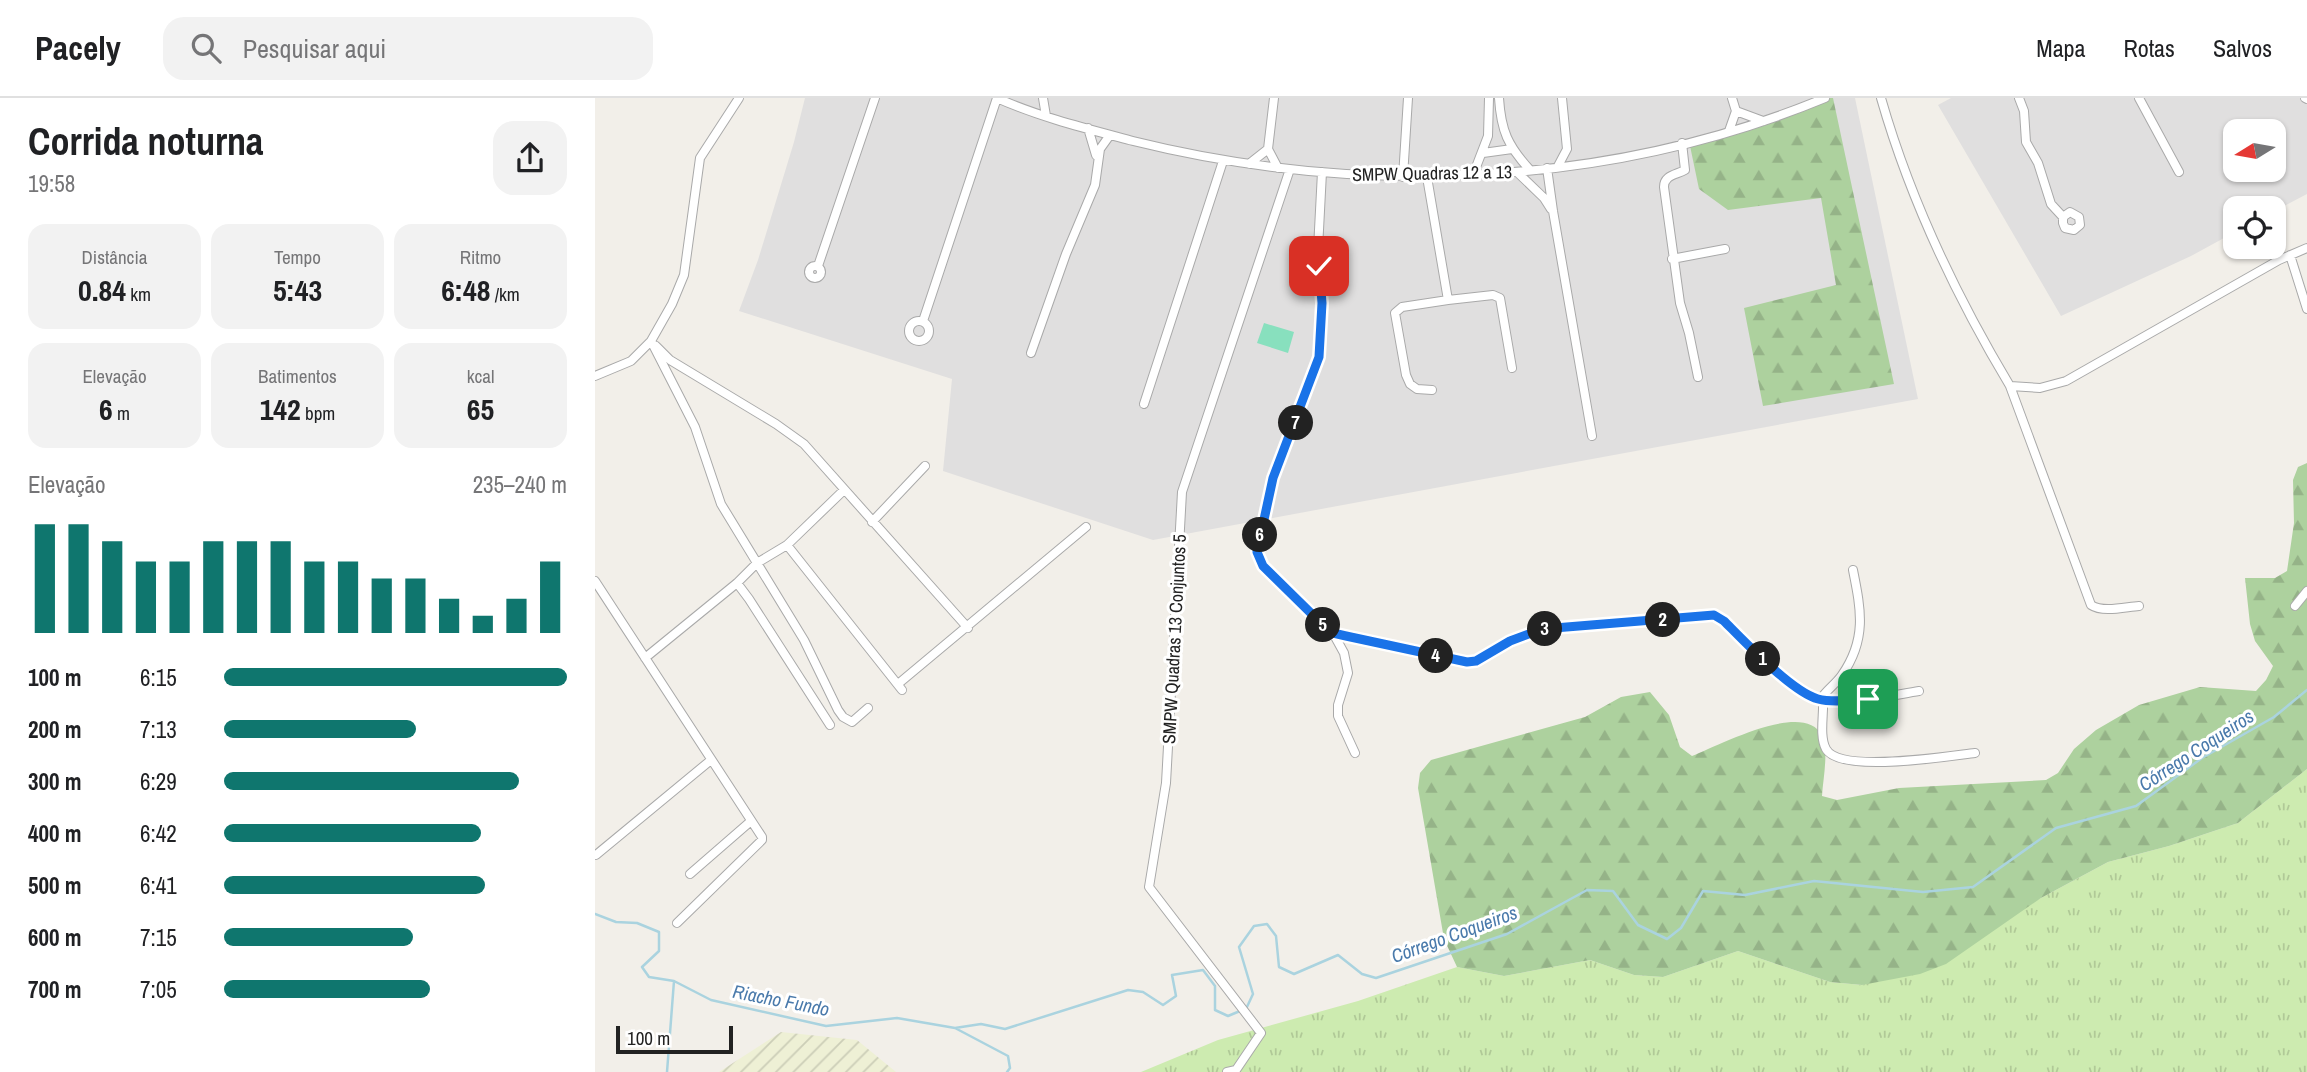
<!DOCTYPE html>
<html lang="pt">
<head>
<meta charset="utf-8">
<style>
	body { margin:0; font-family:"Archivo Narrow",sans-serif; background:#f2f2f2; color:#202124; height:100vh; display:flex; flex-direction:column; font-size:26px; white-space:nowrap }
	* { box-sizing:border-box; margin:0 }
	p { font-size:23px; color:#757577 }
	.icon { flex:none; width:38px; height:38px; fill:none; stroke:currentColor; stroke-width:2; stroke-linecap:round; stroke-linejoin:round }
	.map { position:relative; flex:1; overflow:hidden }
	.panel { display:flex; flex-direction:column; background:#fff; width:595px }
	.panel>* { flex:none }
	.needle { width:46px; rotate:259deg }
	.fabs { position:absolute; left:1628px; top:21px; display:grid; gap:14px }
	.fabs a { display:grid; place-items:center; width:63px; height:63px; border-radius:14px; background:#fff; box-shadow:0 2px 5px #0004; font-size:35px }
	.scale { position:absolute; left:21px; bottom:18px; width:117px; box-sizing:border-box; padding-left:7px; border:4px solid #222; border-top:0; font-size:19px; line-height:24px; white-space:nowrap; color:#222; -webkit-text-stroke:5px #fff; paint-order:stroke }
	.pin { position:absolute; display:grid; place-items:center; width:60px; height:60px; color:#fff; margin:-30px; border-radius:14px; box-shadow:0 4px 10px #0006 }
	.km { position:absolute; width:35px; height:35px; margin:-18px; border-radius:50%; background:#222; color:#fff; font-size:19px; line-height:35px; text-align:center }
	.round { display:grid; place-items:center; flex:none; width:74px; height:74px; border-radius:21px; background:#f2f2f2 }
	.headline { display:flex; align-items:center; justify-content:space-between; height:119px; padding:0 28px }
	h1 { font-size:38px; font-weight:800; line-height:52px }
	.figures { display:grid; grid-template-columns:repeat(3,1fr); gap:10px; height:119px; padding:7px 28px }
	.figures div { display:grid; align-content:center; border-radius:18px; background:#f2f2f2; text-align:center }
	.figures b { font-size:30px; font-weight:800 }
	.figures small { font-size:19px; font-weight:400 }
	.figures p { font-size:19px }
	.chart { height:196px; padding:14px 28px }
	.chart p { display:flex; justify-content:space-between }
	.chart svg { width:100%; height:126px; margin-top:7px; stroke:#0f766e; stroke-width:6 }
	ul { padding:0 28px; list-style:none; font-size:23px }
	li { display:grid; grid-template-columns:112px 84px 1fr; align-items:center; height:52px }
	li i { height:18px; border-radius:9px; background:#0f766e }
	header { display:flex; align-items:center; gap:42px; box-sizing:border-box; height:98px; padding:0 35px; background:#fff; border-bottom:2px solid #e0e0e0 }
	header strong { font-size:33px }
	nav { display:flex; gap:38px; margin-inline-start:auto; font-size:24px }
	.search { width:490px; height:63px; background:#f2f2f2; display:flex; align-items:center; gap:18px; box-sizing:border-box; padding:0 24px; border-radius:21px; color:#757577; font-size:26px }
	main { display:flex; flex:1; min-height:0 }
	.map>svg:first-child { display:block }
	.residential { fill:#e0dfdf; fill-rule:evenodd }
	.farmland { fill:url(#farmland-furrows) }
	.grass { fill:url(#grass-tufts) }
	.forest { fill:url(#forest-firs) }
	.pitch { fill:#88e0be }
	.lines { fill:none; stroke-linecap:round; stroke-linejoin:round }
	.stream { stroke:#aad3df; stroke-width:2.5 }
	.minor-casing { stroke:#a9a9a9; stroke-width:10 }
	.minor { stroke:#fff; stroke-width:8 }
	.route-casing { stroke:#fff; stroke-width:14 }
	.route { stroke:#1a73e8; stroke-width:9 }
	.labels { text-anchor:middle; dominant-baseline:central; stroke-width:6; stroke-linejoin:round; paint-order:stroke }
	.street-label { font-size:18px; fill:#222; stroke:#fff }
	.water-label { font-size:19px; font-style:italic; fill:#4a7aab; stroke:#fff }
</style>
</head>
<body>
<header>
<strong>Pacely</strong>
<div class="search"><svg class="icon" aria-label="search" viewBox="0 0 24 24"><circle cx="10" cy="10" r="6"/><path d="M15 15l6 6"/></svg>Pesquisar aqui</div>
<nav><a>Mapa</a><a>Rotas</a><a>Salvos</a></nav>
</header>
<main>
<section class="panel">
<div class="headline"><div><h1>Corrida noturna</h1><p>19:58</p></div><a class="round"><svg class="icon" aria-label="share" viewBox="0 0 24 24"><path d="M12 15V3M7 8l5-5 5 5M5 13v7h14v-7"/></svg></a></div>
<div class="figures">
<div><p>Distância</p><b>0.84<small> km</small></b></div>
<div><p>Tempo</p><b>5:43</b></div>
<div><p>Ritmo</p><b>6:48<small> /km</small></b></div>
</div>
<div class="figures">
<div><p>Elevação</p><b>6<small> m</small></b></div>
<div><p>Batimentos</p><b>142<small> bpm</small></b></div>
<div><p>kcal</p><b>65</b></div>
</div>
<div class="chart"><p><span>Elevação</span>235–240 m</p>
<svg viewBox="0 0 160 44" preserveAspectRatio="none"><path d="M5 44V6M15 44V6M25 44V12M35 44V19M45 44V19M55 44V12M65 44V12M75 44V12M85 44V19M95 44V19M105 44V25M115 44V25M125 44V32M135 44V38M145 44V32M155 44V19"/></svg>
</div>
<ul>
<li><b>100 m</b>6:15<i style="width:100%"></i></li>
<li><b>200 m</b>7:13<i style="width:56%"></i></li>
<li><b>300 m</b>6:29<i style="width:86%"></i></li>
<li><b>400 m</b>6:42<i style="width:75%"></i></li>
<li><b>500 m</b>6:41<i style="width:76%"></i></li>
<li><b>600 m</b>7:15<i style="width:55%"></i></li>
<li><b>700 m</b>7:05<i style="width:60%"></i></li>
</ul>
</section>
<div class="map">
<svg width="1712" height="974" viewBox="0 0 1712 974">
	<defs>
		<pattern id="farmland-furrows" width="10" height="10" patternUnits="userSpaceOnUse" patternTransform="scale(1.75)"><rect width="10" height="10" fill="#eef0d5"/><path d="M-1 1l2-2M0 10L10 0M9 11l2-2" fill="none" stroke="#ccceb7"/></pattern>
		<pattern id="grass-tufts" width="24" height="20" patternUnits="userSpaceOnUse" patternTransform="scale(1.75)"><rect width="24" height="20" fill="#cdebb0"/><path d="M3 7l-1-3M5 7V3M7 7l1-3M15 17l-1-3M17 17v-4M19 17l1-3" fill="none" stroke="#b0c997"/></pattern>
		<pattern id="forest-firs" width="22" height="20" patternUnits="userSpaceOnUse" patternTransform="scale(1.75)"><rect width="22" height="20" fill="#add19e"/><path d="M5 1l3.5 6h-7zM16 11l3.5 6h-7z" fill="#95b388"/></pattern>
	</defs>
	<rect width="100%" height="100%" fill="#f2efe9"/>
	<!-- residential -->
	<path class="residential" d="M210 0H1260L1323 301 558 442 348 373 357 281 144 213 163 162 199 44Z
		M1356 0H1712V96L1678 114V110H1640V134L1596 158 1466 218 1343 7ZM1640 33H1678V72H1640Z"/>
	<!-- farmland -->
	<path class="farmland" d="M186 934 262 942 301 974H124Z"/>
	<!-- grass -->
	<path class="grass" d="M1712 671V974H546L623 942 763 903 862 869 909 878 995 862 1039 877 1068 879 1143 853 1235 884 1267 887 1446 800 1513 764 1574 748 1643 725Z"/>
	<!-- forest -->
	<path class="forest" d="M1228 0H1238L1299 286 1168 308 1149 210 1241 187 1226 100 1133 112 1104 91 1094 43Z
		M1712 365V671L1643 725 1574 748 1513 764 1446 800 1351 866 1325 876 1267 887 1235 884 1143 853 1068 879 1039 877 995 862 909 878 862 869 849 841 823 690 825 675 836 662 990 619 1026 599 1055 594 1074 617 1085 649 1097 658C1123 648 1210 601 1227 638 1234 655 1228 680 1227 698L1242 702 1304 690 1451 682 1463 675 1479 651 1501 632 1544 607 1605 589 1661 593 1671 582 1678 568 1660 543 1655 526 1650 480H1680L1692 473 1699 425 1698 382 1703 369Z"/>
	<!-- pitch -->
	<path class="pitch" d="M669 225 699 234 693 255 662 245Z"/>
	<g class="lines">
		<!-- stream -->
		<path class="stream" d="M0 816 21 824 42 825 64 834V853L47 869 54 879 79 883 116 902 231 928 302 920 360 930 413 958 415 970 412 974
			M651 911 658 896 644 849 659 828 672 826 681 838 684 869 699 876 743 857 767 876 781 880 912 836 992 792 1018 793 1043 827 1072 841 1086 830 1108 793 1150 797 1219 783 1328 794 1378 789 1461 730 1541 708 1607 660 1679 619 1712 592
			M360 930 386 926 410 931 533 892 548 894 568 907 581 898 577 877 608 872 620 888V912L633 918 645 913
			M72 974 79 883"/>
		<defs>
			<path id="minor" d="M402 0C444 19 493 31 538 43 764 99 1013 90 1230 0
				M448 0 451 18
				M679 0 673 51 683 70
				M904 0C906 33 913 48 935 72
				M1286 0C1315 101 1361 198 1415 288L1445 290 1471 283 1684 162 1712 150
				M1424 0 1429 13 1431 44 1443 65 1456 106 1468 119V125L1470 130 1479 132 1485 127 1484 119 1475 114 1468 119
				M1544 0 1584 74
				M1710 0 1712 1
				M1141 13 1168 23
				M493 30 501 57
				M1134 33 1141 13 1137 0
				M1087 45 1090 72C1081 77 1069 77 1069 89L1085 205 1094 235 1103 279
				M888 55 917 51
				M654 66 673 51
				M963 68 972 51 967 0
				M952 70 958 113 997 338
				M727 74 723 151 727 204 724 259 678 380 662 454 668 469 731 530 738 535 751 538 872 564 881 563 915 543 947 531 1119 517 1129 523C1151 545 1193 590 1221 600 1245 610 1298 597 1324 593
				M922 74 949 100 956 111
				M878 77 893 38 894 0
				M808 79 813 0
				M832 79 853 202 898 197 905 200 917 270
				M1695 157 1712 211
				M1077 161 1130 151
				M214 174a6 6 0 1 1 12 0a6 6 0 1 1-12 0Z
				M223 168 280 0
				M314 233a10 10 0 1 1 20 0a10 10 0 1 1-20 0Z
				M328 223 402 0
				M56 243 100 329 126 406 209 542 243 612 248 619 257 624 273 610
				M61 248 75 262 181 326 209 346 373 530
				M436 255 471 156 500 87 505 51 515 37
				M0 278 36 263 56 243 77 206 89 177 105 60 144 0
				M1415 288 1496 507C1508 515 1530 509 1544 508
				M837 292 822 291 815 286 811 277 800 215 807 209 853 202
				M549 306 628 63
				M277 424 330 368
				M192 447 307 592
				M0 483 167 739V742L82 825
				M142 485 154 501 235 627
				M1700 508 1712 493
				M738 535 749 555 753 575 743 607V618L760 655
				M50 560 142 485 162 465 192 447 249 392
				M303 586 491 429
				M1225 602C1231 592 1241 586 1247 577 1272 541 1266 512 1258 472
				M1228 602C1229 616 1224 638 1231 651 1245 676 1354 658 1380 655
				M1 757 116 662
				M95 776 156 723
				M632 974 641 972 666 935 554 789 571 685 587 394 695 71"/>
		</defs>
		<!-- minor casing -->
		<use href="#minor" class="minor-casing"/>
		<!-- minor -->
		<use href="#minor" class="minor"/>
	</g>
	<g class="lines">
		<defs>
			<path id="route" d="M724 168 727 205 724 259 678 380 662 454 668 468 731 530 738 535 751 538 872 564 881 563 915 543 947 531 1119 517 1129 523C1149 543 1197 594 1223 601 1238 605 1257 602 1273 601"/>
		</defs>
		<!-- route casing -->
		<use href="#route" class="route-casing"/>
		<!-- route -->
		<use href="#route" class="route"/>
	</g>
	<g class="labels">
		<!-- street labels -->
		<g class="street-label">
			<text transform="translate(837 75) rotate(-1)">SMPW Quadras 12 a 13</text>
			<text transform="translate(579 541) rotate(-87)">SMPW Quadras 13 Conjuntos 5</text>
		</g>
		<!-- water labels -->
		<g class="water-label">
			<text transform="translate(1601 652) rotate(-33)">Córrego Coqueiros</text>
			<text transform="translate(859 836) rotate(-20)">Córrego Coqueiros</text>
			<text transform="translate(186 902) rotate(11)">Riacho Fundo</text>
		</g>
	</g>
</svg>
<div class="fabs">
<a><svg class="needle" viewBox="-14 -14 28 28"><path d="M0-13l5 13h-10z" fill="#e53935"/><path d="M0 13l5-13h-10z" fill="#757577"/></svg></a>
<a><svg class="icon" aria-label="locate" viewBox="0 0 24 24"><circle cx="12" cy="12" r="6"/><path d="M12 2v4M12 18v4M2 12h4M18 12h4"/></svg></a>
</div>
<div class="scale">100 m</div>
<div class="pin" style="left:1273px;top:601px;background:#1e9e55"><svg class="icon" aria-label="arrive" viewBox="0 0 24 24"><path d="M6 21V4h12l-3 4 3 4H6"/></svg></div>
<div class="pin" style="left:724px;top:168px;background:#d93025"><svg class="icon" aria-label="check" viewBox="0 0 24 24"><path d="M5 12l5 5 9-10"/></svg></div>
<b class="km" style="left:1168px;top:561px">1</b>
<b class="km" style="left:1068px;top:522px">2</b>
<b class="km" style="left:950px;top:531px">3</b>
<b class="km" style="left:841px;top:558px">4</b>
<b class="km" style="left:728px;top:527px">5</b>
<b class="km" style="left:665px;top:437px">6</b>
<b class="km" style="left:701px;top:325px">7</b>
</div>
</main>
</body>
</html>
